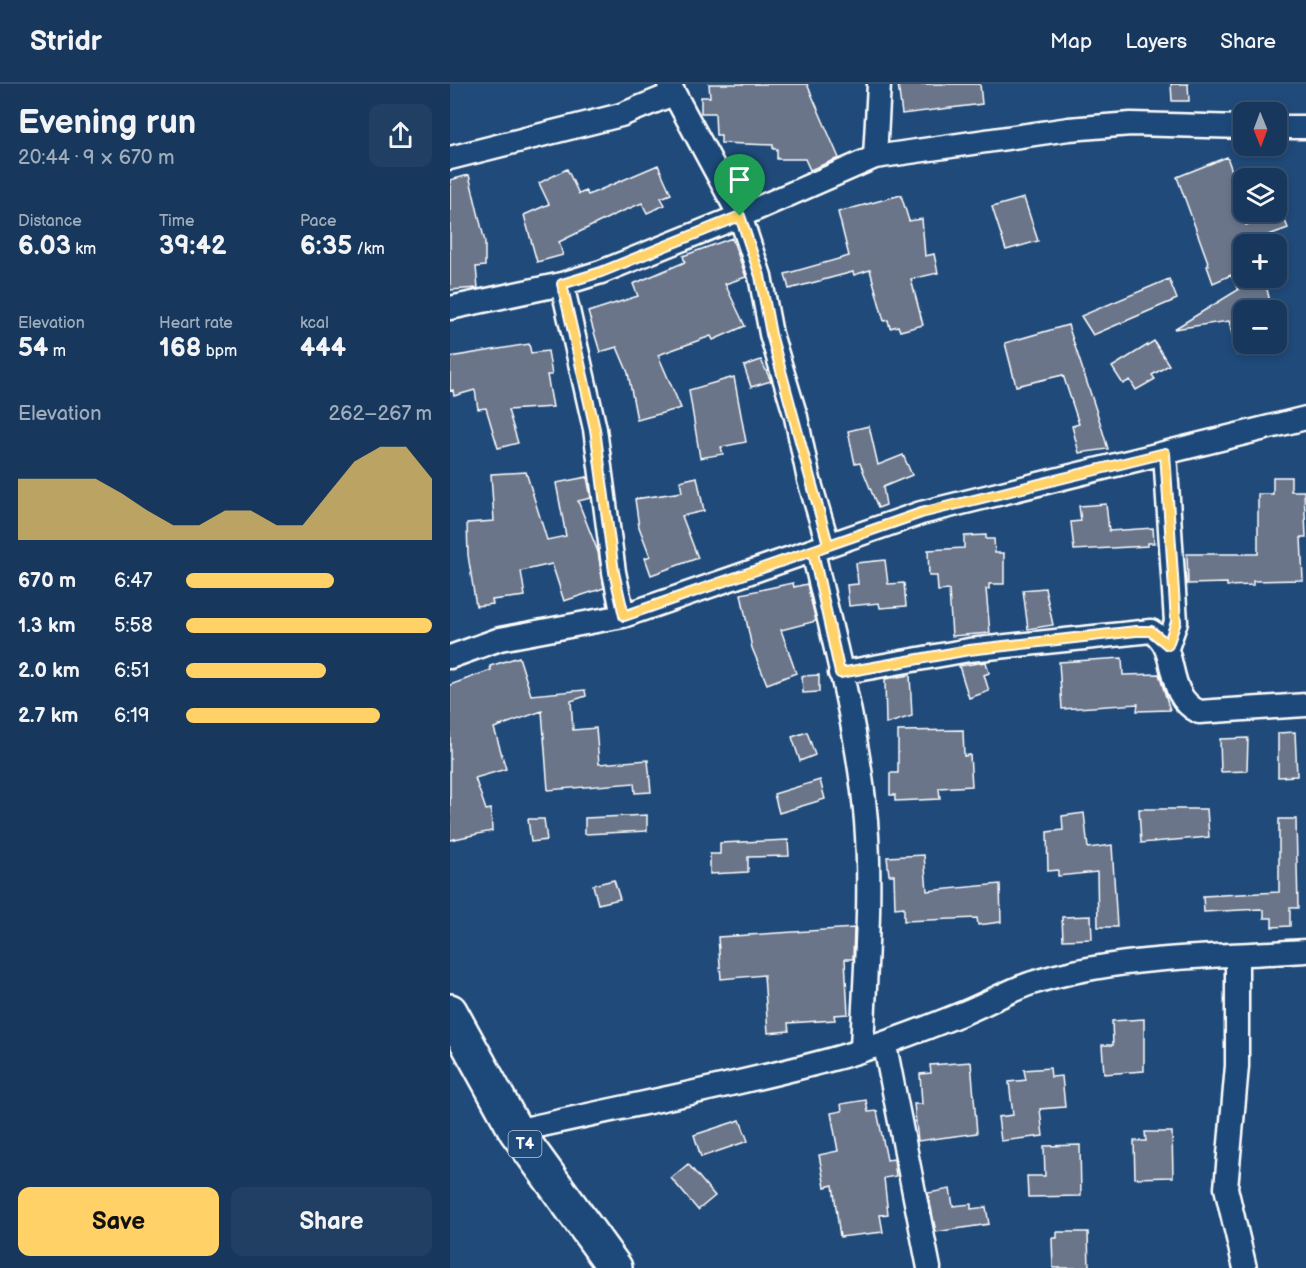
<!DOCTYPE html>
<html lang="en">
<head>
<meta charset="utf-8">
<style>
	body { margin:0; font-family:"Balsamiq Sans",sans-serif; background:#203f62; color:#f1f3f6; height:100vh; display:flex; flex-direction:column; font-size:22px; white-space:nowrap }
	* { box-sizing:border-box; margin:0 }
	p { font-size:20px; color:#9eacbb }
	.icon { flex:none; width:33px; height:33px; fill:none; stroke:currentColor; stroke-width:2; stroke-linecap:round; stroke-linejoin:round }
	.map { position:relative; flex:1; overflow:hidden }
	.side { display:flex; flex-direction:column; background:#17385c; width:450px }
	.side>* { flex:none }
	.needle { width:39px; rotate:179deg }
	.tools { position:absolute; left:783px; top:18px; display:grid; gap:12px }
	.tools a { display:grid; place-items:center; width:54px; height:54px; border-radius:12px; background:#17385c; box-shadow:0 3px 9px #0003,0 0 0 2px #365272; font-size:30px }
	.pin { position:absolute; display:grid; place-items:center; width:51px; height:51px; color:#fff; margin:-62px -26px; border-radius:50% 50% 50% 0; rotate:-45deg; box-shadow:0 0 6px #0007 }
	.pin .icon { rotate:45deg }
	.round { display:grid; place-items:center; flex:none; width:63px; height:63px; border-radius:12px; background:#203f62 }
	.head { display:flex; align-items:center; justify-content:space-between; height:102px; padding:0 18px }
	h1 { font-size:33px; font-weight:600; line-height:45px }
	.figures { display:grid; grid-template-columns:repeat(3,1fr); gap:9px; height:102px; padding:6px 18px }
	.figures div { display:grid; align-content:center }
	.figures b { font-size:26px; font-weight:600 }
	.figures small { font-size:16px; font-weight:400 }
	.figures p { font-size:16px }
	.chart { height:168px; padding:12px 18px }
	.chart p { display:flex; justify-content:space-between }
	.chart svg { width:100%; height:108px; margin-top:6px; fill:#ffd166; opacity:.7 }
	.cta { display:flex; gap:12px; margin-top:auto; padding:12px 18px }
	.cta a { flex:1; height:69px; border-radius:12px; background:#ffd166; color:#111; font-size:24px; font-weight:600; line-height:69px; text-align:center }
	.cta a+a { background:#203f62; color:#f1f3f6 }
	ul { padding:0 18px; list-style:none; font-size:20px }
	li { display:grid; grid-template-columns:96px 72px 1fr; align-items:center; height:45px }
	li i { height:15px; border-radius:8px; background:#ffd166 }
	header { display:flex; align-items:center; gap:36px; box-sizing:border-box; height:84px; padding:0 30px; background:#17385c; border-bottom:2px solid #365272 }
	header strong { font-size:28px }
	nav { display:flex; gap:33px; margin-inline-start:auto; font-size:21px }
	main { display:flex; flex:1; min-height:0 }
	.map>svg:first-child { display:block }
	.building { fill:#6b748a; stroke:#fff; stroke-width:1.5 }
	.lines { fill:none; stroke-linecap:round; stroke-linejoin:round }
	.street-casing { stroke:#fff; stroke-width:27 }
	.highway-casing { stroke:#fff; stroke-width:38 }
	.street { stroke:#1f4a7a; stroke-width:22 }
	.highway { stroke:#1f4a7a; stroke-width:33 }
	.route-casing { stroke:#fff; stroke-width:12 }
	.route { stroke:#ffd166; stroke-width:8 }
	.labels { text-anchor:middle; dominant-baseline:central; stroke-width:6; stroke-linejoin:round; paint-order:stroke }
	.shield { fill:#1f4a7a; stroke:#bcc9d7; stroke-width:1.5 }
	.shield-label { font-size:16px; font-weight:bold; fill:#fff }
</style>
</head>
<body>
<header>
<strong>Stridr</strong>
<nav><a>Map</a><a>Layers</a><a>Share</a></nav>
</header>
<main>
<section class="side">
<div class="head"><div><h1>Evening run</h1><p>20:44 · 9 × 670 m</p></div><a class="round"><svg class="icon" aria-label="share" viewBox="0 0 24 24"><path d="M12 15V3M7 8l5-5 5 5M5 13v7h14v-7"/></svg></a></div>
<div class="figures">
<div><p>Distance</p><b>6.03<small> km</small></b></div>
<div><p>Time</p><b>39:42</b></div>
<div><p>Pace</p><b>6:35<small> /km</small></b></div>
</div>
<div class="figures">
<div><p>Elevation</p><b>54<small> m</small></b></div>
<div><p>Heart rate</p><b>168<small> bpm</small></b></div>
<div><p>kcal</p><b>444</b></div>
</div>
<div class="chart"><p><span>Elevation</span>262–267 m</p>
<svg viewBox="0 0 160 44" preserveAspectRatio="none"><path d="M0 44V19L10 19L20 19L30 19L40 25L50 32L60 38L70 38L80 32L90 32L100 38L110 38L120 25L130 12L140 6L150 6L160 19V44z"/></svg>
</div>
<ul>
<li><b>670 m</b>6:47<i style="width:60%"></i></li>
<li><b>1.3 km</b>5:58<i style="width:100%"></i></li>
<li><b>2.0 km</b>6:51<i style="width:57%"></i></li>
<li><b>2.7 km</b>6:19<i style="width:79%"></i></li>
</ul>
<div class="cta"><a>Save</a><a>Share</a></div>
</section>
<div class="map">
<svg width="856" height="1184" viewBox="0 0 856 1184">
	<rect width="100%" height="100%" fill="#1f4a7a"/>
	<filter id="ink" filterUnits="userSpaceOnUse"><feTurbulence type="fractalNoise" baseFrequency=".0167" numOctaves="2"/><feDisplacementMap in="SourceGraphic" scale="12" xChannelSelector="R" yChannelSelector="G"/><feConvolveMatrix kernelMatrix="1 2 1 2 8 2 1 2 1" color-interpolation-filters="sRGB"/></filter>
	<g filter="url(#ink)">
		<!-- building -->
		<path class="building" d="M259 0H357L389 74 360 86 355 75H327V65H323V61L271 59V51H266L265 29H251V13H260Z
			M448 0H530L532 20 452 30Z
			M721 0H738L739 17H722Z
			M777 73 790 109 785 111 796 141 831 127 838 144 794 160V194H807L810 203 816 201 822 226H794V270L787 271 779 237 724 245 788 206 781 191 763 199 757 182 759 181 727 93Z
			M208 81 221 110 211 114 215 121 197 129 192 119 166 130 109 158 113 171 87 178 74 131 99 120 89 99 117 85 129 110 136 107 138 111Z
			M19 91 35 158V182L26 183 28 204 0 206V96Z
			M451 111 459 137 472 135 475 172 484 170 488 189 461 195 473 241 450 247 448 242 440 244 438 236 434 237 420 186 404 191 403 188 339 205 335 190 399 172 388 128Z
			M574 114 588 157 556 166 542 123Z
			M282 154 296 193 275 200 295 242 263 256 261 252 208 271 231 324 187 336 178 289 167 263 150 268 138 228 188 212 183 200 235 178 233 172Z
			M719 195 727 215 643 251 631 232Z
			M618 241 649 335 658 365 629 369 622 342 629 340 613 291 566 302 555 259Z
			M704 257 719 281 702 291 705 295 686 306 680 296 673 300 662 283Z
			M79 260 81 269 98 267 102 291H97L103 323 58 326 68 359 48 364 36 324 28 325 25 306 4 312 3 306 0 307V273Z
			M311 276 321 297 301 303 294 282Z
			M284 293 296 358 271 363 273 370 250 374 239 306Z
			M419 342 428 381 453 371 462 391 433 403 436 421 428 424 410 379 405 380 398 347Z
			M76 388 97 456 116 452 106 399 137 393 141 414 128 417 148 468 154 504 114 517 102 480 71 487 75 512 42 516 43 520 26 522 18 471 17 439 44 437 41 390Z
			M247 393 254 427 232 432 248 474 201 491 195 474 200 472 189 443 185 415 232 408 230 397Z
			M823 393H841V407H854L856 453H851L853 496 803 497V501L777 502V499L738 500 737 470H808V410H823Z
			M656 420 659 447 703 444 704 459H698V462L624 466 621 438 631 437 629 422Z
			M536 451V455H544L545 469H554V500H539V505H536L540 549 502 552 499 506 488 507 487 492H479L478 466 514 464V452Z
			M435 476 438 500 454 499 456 522 430 524 429 519 399 522 397 501 408 500 406 479Z
			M343 499 344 503 357 500 366 537 331 546 346 589 317 600 302 564 291 510Z
			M595 504 603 541 578 545 573 506Z
			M69 573 81 611 135 606 136 612 121 617 123 646 146 644 149 680 198 676 201 708 185 709 184 699 98 706 92 627 44 644 56 685 25 694 36 726 41 725 42 747 0 756V601L41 586 40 582Z
			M672 574 673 591 709 590 720 626 687 627 688 620 612 625 609 578Z
			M536 578 539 589 534 591 539 607 519 614 509 582Z
			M369 591V608L353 609 352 592Z
			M460 591 462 632 436 640 435 595Z
			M513 646 514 672 520 671 522 702 489 704 490 715 445 717V711H440V689H448V647Z
			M357 648 365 671 350 677 342 653Z
			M845 648 847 692 828 693V649Z
			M798 654 797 687 771 688 770 655Z
			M370 696 375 715 329 729 324 710Z
			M689 725H757L759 753 691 759Z
			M634 729 638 764 662 761 667 843H648L647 788 608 792V786L598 787 597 748 613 746 612 732Z
			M197 731V747L135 750V734Z
			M78 735H94L97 756 81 758Z
			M829 735H846L848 824H840V842L822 843V834H814V826L810 825 754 828 753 812 829 808Z
			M338 756 339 772 298 773V788L260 790V770H270V759Z
			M474 771 477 807 550 800 551 838 528 841 527 834 454 837V823L445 824 444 791H439L437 773Z
			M164 796 170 815 148 820 143 801Z
			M641 832 642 855 613 856 612 833Z
			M404 844 403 875H395L398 930 384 931 385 936 338 939 339 947 318 949 314 891 271 895 268 853Z
			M694 935V987L654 990 652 961H663L662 937Z
			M521 978 527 1049 468 1057 464 1020H472L470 990 481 989 480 981Z
			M600 984 601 993 612 992 615 1023 590 1025 593 1052 551 1057 548 1033 563 1031 559 998 576 996 574 986Z
			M416 1016 418 1028 427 1027 437 1076 444 1075 446 1092 434 1094 438 1130 430 1131 433 1148 390 1153 383 1101 375 1103 369 1071 388 1067 381 1029 392 1027 391 1020Z
			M290 1036 298 1057 251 1073 244 1051Z
			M695 1048H722L723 1093 685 1094 684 1057H696Z
			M630 1061 631 1112 578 1113 577 1092H595L594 1062Z
			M238 1080 265 1112 248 1126 221 1094Z
			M500 1105 503 1122 521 1120V1125L536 1123 539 1140 486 1148 478 1109Z
			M607 1148H638L639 1184H603L602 1154H607Z"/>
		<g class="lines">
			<defs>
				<path id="street" d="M219 0 290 132 310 192 321 250 346 333 359 396 378 460
					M826 43H856
					M425 73 429 0
					M0 74 171 31 223 10
					M112 200 145 345 164 488 173 532
					M0 224 112 200 151 188 290 132 425 73 619 45 681 40 794 43
					M363 468C383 554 409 649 416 737 422 813 415 889 412 965
					M713 557 718 561 726 538 715 369
					M0 573 50 555 173 532 471 429 856 334
					M390 589 519 566 701 547C731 564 712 609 749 628L856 621
					M787 871V982L776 1104 795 1184
					M436 967 479 1184
					M66 1047C170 1023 276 1004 379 976 425 964 472 946 516 928 538 919 560 906 582 899 669 871 766 873 856 867"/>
				<path id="highway" d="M0 927 66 1047 165 1184"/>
			</defs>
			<!-- street casing -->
			<use href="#street" class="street-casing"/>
			<!-- highway casing -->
			<use href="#highway" class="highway-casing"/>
			<!-- street -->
			<use href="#street" class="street"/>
			<!-- highway -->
			<use href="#highway" class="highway"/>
		</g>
	</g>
	<g class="lines" filter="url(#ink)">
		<defs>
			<path id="route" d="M290 132 310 192 321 250 378 460 363 468 390 589 519 566 686 547H701L718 561 726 538 715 369 471 429 174 532 164 488 145 345 112 200 151 188 290 132"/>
		</defs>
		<!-- route casing -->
		<use href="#route" class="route-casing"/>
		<!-- route -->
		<use href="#route" class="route"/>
	</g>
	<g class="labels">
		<!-- shield labels -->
		<rect class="shield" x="58.5" y="1047" width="33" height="26" rx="4.5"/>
		<g class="shield-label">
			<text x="75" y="1060">T4</text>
		</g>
	</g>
</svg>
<div class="tools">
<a><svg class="needle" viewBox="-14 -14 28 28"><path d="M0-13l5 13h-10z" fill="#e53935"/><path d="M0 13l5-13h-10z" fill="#9eacbb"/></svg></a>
<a><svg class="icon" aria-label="layers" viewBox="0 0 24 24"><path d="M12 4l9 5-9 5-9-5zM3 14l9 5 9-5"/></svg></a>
<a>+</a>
<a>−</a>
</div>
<div class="pin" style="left:290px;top:132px;background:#1e9e55"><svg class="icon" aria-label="arrive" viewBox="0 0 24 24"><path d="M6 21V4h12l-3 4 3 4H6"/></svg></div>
</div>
</main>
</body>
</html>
